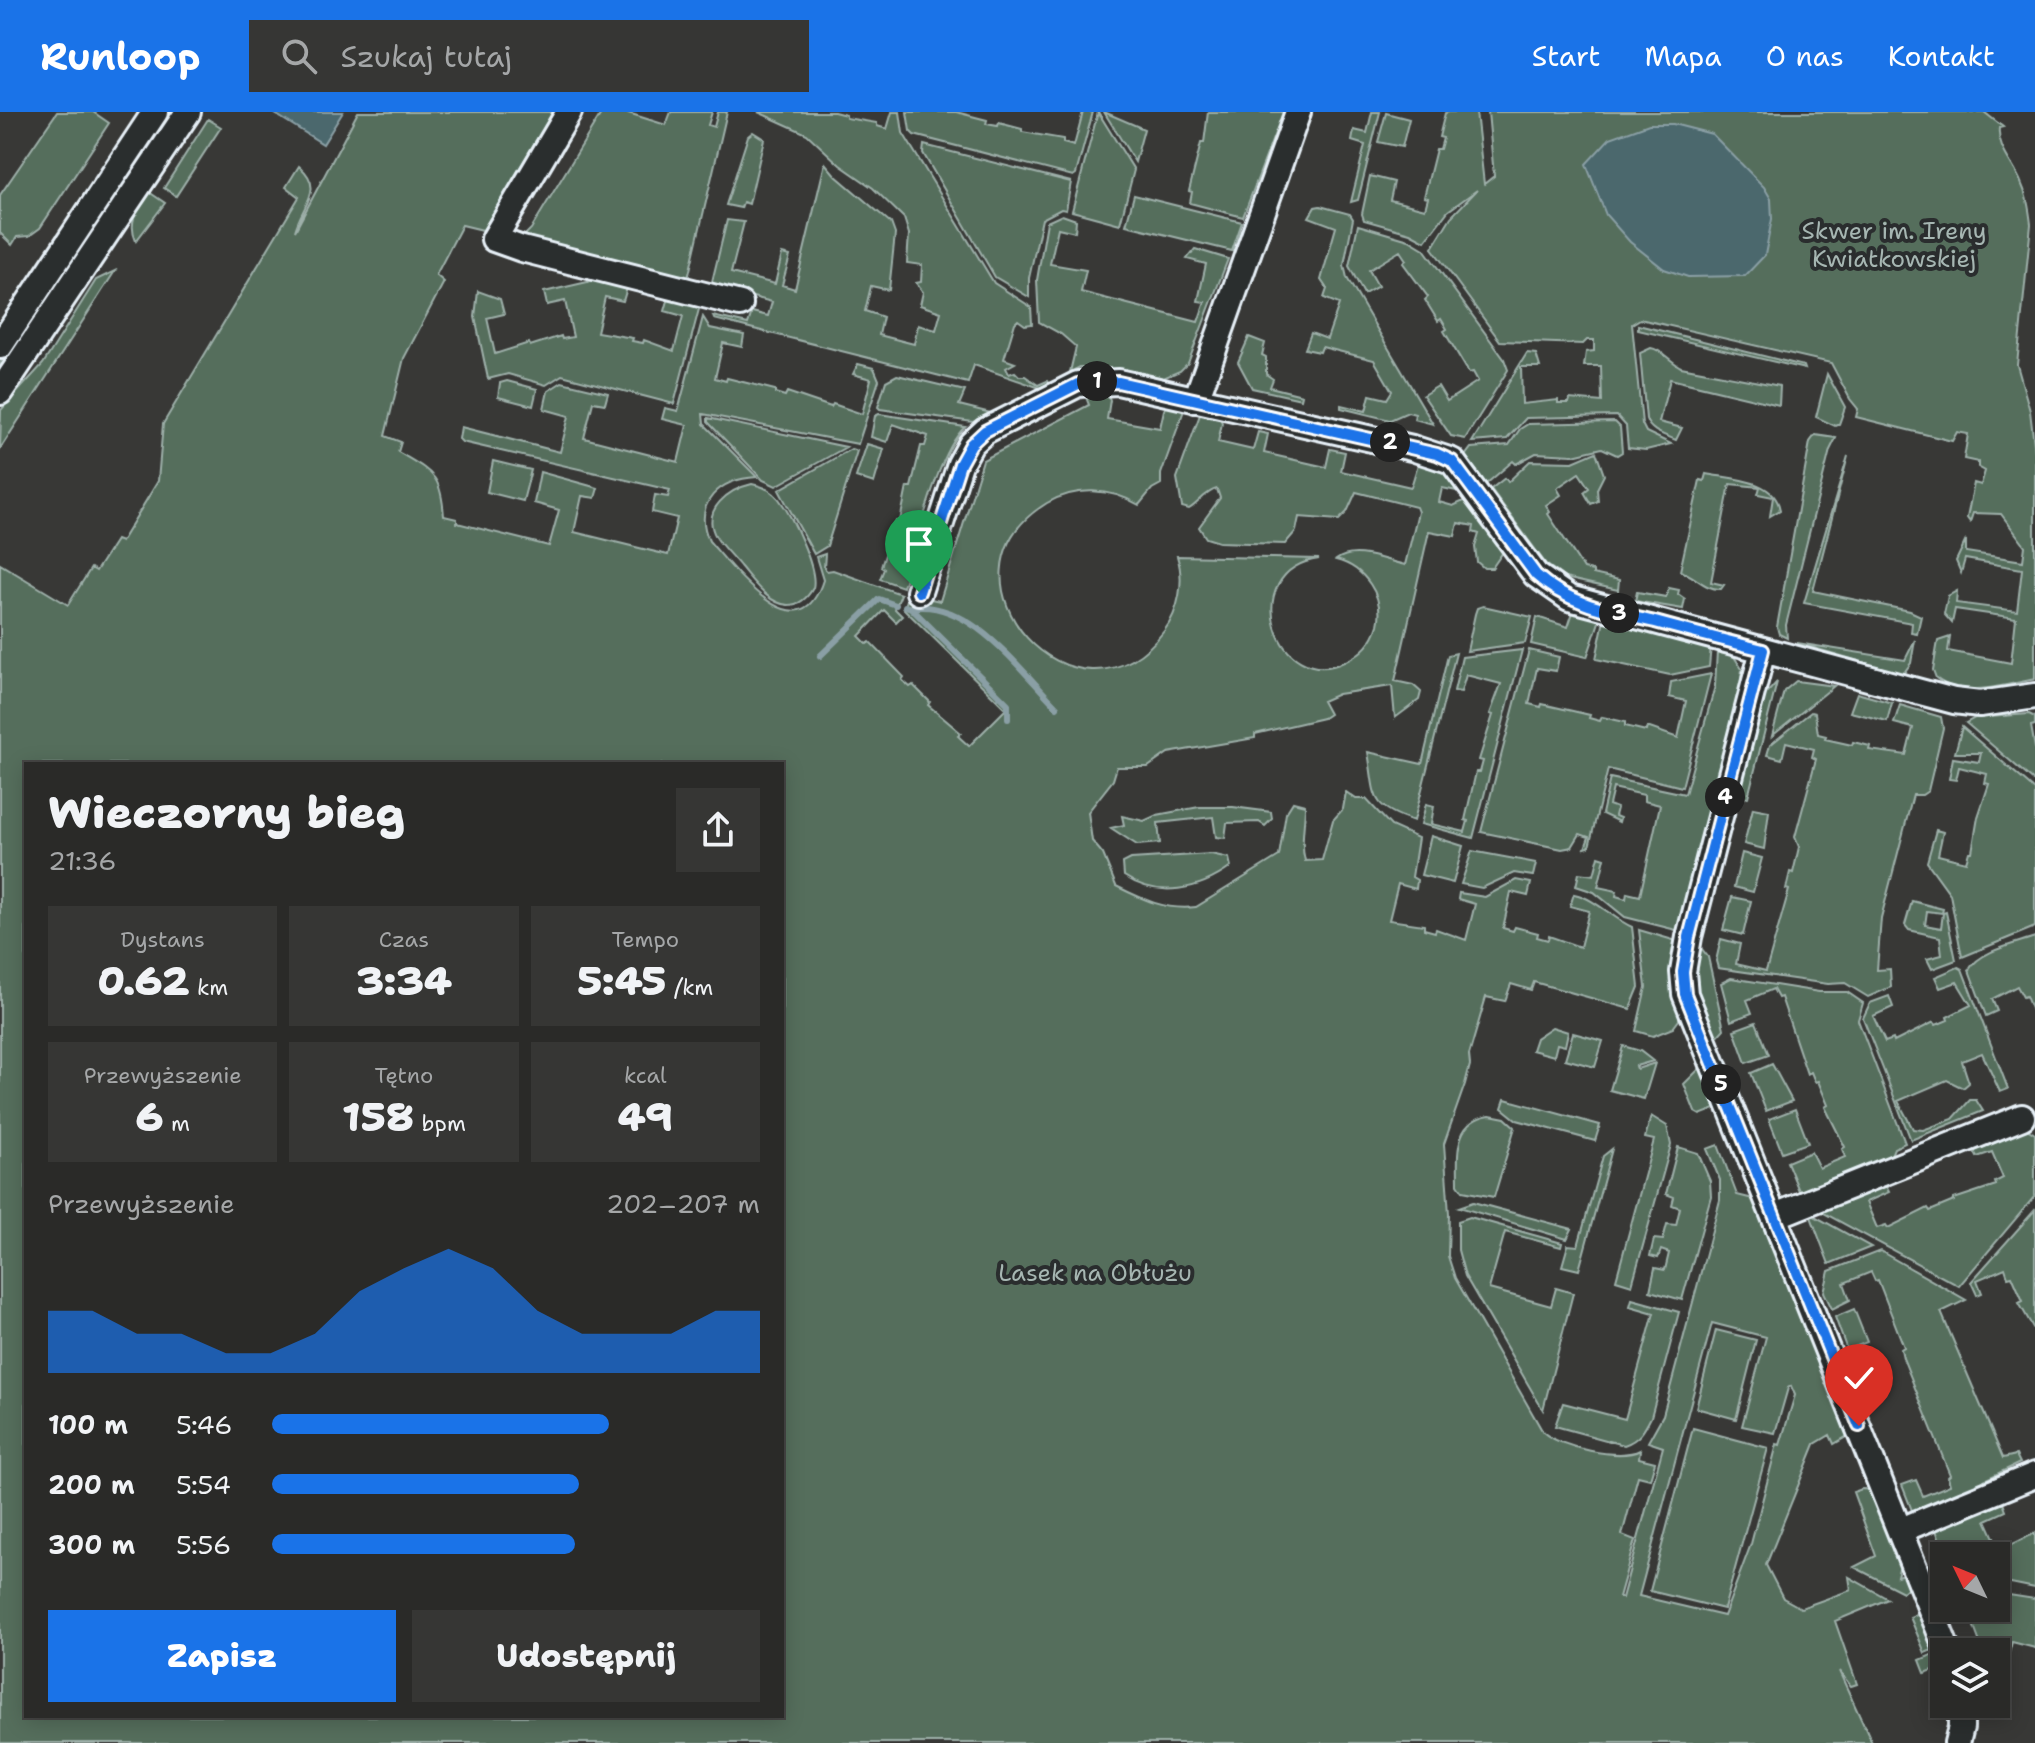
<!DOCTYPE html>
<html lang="pl">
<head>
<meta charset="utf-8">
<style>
	body { margin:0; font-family:"Shantell Sans",sans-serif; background:#363634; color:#f1f3f6; height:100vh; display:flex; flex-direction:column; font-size:30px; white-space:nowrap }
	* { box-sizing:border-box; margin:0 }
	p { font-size:26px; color:#a5a7a8 }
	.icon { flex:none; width:44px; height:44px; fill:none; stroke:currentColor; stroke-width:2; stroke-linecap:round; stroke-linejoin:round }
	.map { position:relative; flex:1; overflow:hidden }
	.side { position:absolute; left:24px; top:650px; width:760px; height:956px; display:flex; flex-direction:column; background:#2a2a28; border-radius:0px; box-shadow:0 4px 20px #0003,0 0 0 2px #464645 }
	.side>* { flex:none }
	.needle { width:52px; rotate:313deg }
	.controls { position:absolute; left:1930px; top:1430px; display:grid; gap:16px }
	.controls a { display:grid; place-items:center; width:80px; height:80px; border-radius:0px; background:#2a2a28; box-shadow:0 4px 20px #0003,0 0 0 2px #464645; font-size:40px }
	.pin { position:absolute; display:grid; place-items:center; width:68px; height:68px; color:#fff; margin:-82px -34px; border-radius:50% 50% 50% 0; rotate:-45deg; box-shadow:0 0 8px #0007 }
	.pin .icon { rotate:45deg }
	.km { position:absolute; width:40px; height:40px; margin:-20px; border-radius:50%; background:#222; color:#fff; font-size:22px; line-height:40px; text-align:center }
	.round { display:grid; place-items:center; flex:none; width:84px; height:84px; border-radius:0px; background:#363634 }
	.overview { display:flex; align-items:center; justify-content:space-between; height:136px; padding:0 24px }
	h1 { font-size:44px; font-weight:800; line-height:60px }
	.metrics { display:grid; grid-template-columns:repeat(3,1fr); gap:12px; height:136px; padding:8px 24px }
	.metrics div { display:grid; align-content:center; border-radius:0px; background:#363634; text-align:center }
	.metrics b { font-size:40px; font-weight:800 }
	.metrics small { font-size:22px; font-weight:400 }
	.metrics p { font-size:22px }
	.chart { height:224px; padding:16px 24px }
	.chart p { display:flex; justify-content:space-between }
	.chart svg { width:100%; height:144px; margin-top:8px; fill:#1a73e8; opacity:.7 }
	.button { display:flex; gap:16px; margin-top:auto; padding:16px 24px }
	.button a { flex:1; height:92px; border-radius:0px; background:#1a73e8; color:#fff; font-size:32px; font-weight:800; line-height:92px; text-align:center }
	.button a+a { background:#363634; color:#f1f3f6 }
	ul { padding:0 24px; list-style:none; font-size:26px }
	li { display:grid; grid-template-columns:128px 96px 1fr; align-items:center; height:60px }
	li i { height:20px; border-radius:10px; background:#1a73e8 }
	header { display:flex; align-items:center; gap:48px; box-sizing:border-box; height:112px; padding:0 40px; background:#1a73e8; color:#fff }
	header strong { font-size:38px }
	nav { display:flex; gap:44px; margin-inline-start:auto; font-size:28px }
	.search { width:560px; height:72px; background:#363634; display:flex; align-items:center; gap:20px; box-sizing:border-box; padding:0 28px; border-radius:0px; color:#a5a7a8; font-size:30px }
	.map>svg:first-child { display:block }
	.green { fill:#556e5c; stroke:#9eb0aa; stroke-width:2; fill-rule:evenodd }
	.water { fill:#4b686d; stroke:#8a9fa5; stroke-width:2 }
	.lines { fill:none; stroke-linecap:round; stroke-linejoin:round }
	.stream { stroke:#8a9fa5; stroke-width:6 }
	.minor-casing { stroke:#e8f1f8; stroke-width:30 }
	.minor { stroke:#2a2d2e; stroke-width:24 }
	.route-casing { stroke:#fff; stroke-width:16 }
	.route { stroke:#1a73e8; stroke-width:10 }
	.labels { text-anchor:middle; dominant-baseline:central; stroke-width:8; stroke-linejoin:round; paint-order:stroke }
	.park-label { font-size:24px; fill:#a6b6b2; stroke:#2a2d2e }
</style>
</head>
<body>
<header>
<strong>Runloop</strong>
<div class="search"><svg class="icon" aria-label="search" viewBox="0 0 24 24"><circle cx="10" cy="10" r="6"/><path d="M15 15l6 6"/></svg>Szukaj tutaj</div>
<nav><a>Start</a><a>Mapa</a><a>O nas</a><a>Kontakt</a></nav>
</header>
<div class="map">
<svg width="2035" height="1631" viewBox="0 0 2035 1631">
	<rect width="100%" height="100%" fill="#383836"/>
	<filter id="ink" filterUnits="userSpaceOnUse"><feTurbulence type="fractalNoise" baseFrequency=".0125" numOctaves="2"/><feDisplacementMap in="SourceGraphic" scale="16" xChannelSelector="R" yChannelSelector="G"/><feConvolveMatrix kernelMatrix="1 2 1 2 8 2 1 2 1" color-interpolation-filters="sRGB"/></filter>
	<g filter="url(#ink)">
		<!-- green -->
		<path class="green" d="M57 0H93L109 11 40 116 29 124 17 125 12 133 0 121V83Z
			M167 0H176L0 264V251Z
			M358 0H553L483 118 462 113 436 163 444 170 404 246 385 324 401 330 398 340C433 361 441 362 444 404L457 407V411L549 434 559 398 534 391 540 360 598 376 595 386 582 384 574 420 668 443 677 406 652 400 655 383 668 385 670 378 462 330 459 327 461 315 560 340 569 304 544 297 548 279 562 270 608 281 605 292 593 290 584 326 678 350 687 313 662 307 665 296 678 299 703 205 710 216 744 223 742 235 723 231 715 266 726 269 727 266 775 278V281L785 284 787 280 831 295 833 292 862 302 871 267 853 262 858 252 874 256 879 268 858 332 703 302 704 312 757 365C720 367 692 390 709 429 733 456 799 545 823 468L816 445 825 442 824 456 827 459 833 458 901 482 895 497 902 504 896 510 884 498 859 524 867 532 870 530 904 565 902 568 910 575 913 573 930 590 928 593 961 621 958 624 969 634 1006 597 904 497 909 482 940 489 983 348 1089 293 1084 280 1106 277 1110 288 1107 307 1160 316 1164 298 1170 290 1182 293 1183 301 1161 362V372L1152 377 1139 393C1111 376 1076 374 1047 391 925 465 1077 634 1164 519 1179 499 1185 469 1177 444L1319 447C1236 458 1276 584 1346 549 1361 542 1373 530 1378 513 1385 484 1364 455 1336 448 1355 434 1383 448 1405 453L1418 400 1416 395 1356 380 1347 400 1339 408 1299 405 1296 419 1285 432 1219 430 1206 426 1199 415 1220 386 1217 377C1206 379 1199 391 1189 397L1182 395 1177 366 1202 297 1219 302 1222 311 1218 330 1253 338 1258 320 1268 322 1264 341 1326 355 1330 337 1345 340 1341 359 1411 375 1419 349 1445 358 1459 374 1457 379 1442 376 1439 390 1453 394 1468 387 1502 432 1503 440 1492 456H1484L1477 450 1475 435 1479 422 1473 420 1474 414 1458 411 1455 424 1429 419 1395 569 1413 573 1421 580 1419 588 1395 606 1392 574 1338 582 1322 589 1329 602 1323 606 1255 622V626L1168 641 1148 655H1117L1113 668 1088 700 1092 729 1103 742 1116 774C1142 787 1166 799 1196 795L1279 744 1286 701 1293 690 1305 693C1305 712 1300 731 1305 749L1322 748 1333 708 1343 697 1346 680 1356 687H1366L1391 714 1418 726 1412 765 1417 768 1416 777 1398 772 1389 808 1424 813V817L1435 820 1436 817 1466 828 1475 792 1458 787 1459 781 1485 785 1516 768 1531 771 1528 784 1511 780 1503 816 1513 819 1515 815 1538 821 1537 825 1548 828 1549 824 1580 835 1589 799 1570 794 1574 782C1595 786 1612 806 1632 815L1639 875 1630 897 1534 870 1531 878 1511 872 1505 889 1486 885 1469 943 1470 953 1465 972 1444 1032 1449 1102 1448 1144 1455 1166 1543 1320C1559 1335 1620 1349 1640 1338L1639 1346 1655 1350 1650 1367 1638 1364 1622 1423 1635 1428 1619 1485 1622 1486 1663 1335 1648 1330 1663 1303 1720 1088V1068L1707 1037 1718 1033 1737 1083 1753 1087 1763 1098 1851 1322 1834 1332 1830 1323 1815 1332 1766 1453 1783 1486 1801 1496 1851 1478 1849 1465 1888 1487 1835 1509 1857 1572 1851 1574 1839 1559 1872 1631H0V452L68 493 91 456 96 459 116 428 121 430 158 369 163 312 299 85 286 75 299 54C326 77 302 92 295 119ZM26 652H782V1604H26ZM1712 1211 1766 1225 1742 1314 1775 1321 1788 1276 1791 1274 1795 1283 1780 1333 1777 1332 1751 1432 1724 1504 1639 1484Z
			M602 0H625L666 13 671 0H712L708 13 714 15 718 0H727L687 171 521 127 531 117Z
			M758 0H834L846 3V6L877 11V14L887 17 892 0H900L903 21 994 171 1031 195 1032 212 1025 213 1018 208 1015 211 1004 247 1015 251 1006 256 1009 262 1015 260 1019 264H1025L1038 273 1047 269 1049 272 1040 276 974 253 968 271 714 207 713 204 748 212 752 200 768 204 772 190 711 174 727 108 744 110 731 161 775 172 782 142 790 144 782 173 795 177 825 51 836 64 891 111 895 122 889 178 871 174 865 199 883 205 879 223 914 232 918 213 936 218 941 200 920 193 923 180 916 171 921 170 922 153 907 151 909 122 904 106 873 76 840 53 807 22Z
			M907 0H956L987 8 986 12 998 14 999 11 1022 17V20L1063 27V31L1074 34 1083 0H1093L1076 62 1073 64 914 23 910 19Z
			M1098 0 1134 58 1120 112 1072 99Z
			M1104 0 1144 17 1135 50Z
			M1208 0H1283L1243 105 1190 91 1192 80 1189 79 1201 31H1204Z
			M1372 0H1380L1358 88 1351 90 1365 33 1352 29 1354 18 1367 21Z
			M1449 0H1476L1484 72 1494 64 1488 0H1984L2003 15 1999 16C1997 36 2012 50 2020 68 2027 83 2029 96 2031 112L2017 253 2030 299 2035 341V567C2006 573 1961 587 1936 566L1933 558 1938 529 1950 525 1948 539 2011 551 2016 506 1955 497 1952 511 1944 502 1948 484 1957 479 1956 491 2017 499 2022 457 1965 447 1961 461 1956 449 1966 428V440L2023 449 2025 434 2001 402 1973 401 1970 410 1967 406 1974 371 1981 373 1985 359 1978 355V350L1964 347 1968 322 1957 320 1952 329 1856 305 1858 297 1850 287 1831 251 1640 207 1632 212 1642 312 1646 320 1671 332 1646 338 1628 336 1626 314 1617 304 1526 306 1507 327 1472 330 1527 241 1536 242 1540 255H1521L1522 292 1558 288V291H1569L1570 287 1602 290 1601 254H1584L1586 240 1594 239V228H1587L1583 232 1500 229 1432 136 1451 105 1477 78 1448 99 1425 129 1410 121 1364 108 1362 102 1370 64 1394 70 1390 88 1425 97 1428 86 1424 85 1436 37H1440L1443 26 1439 25 1445 1Z
			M1386 1 1409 7 1402 35 1378 30Z
			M208 7 221 15 176 84 164 76Z
			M753 20 764 27 749 92 743 90 741 96 726 93 748 24Z
			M924 33 1071 70 1066 98 1061 97 1042 107 1029 166V185L995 165 923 41Z
			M149 80 165 91 136 129C127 109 138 97 149 80Z
			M1134 83 1242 110 1232 139 1126 113Z
			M1320 94 1350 102 1353 107 1344 153 1347 166 1433 312 1414 307 1415 302 1408 300 1390 308 1341 296V293L1366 299 1370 283 1387 287 1392 279 1374 248 1322 235 1320 240 1305 237 1311 221 1327 227 1339 192 1324 186 1327 177 1321 168 1336 115 1309 105 1315 95Z
			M1062 103 1076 108 1075 120 1058 116 1050 152 1086 158 1081 180 1198 210 1205 190 1198 189 1206 152 1187 147 1195 137 1228 147 1188 251 1180 259 1161 267 1105 256 1080 255 1070 260 1076 235 1061 222 1039 210 1037 168 1047 110Z
			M1358 113 1409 128 1424 137 1504 247 1508 258 1465 327 1451 324 1423 283 1438 274 1447 289 1478 269 1473 260 1469 261 1444 219 1447 217 1441 207 1438 209 1425 188 1428 185 1403 151 1406 148 1400 139 1369 158 1378 174 1364 182 1349 154Z
			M115 159 0 337 1 298 43 252 96 168Z
			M596 168 627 176 623 189 605 185 597 220 633 226 632 229 643 231 644 228 674 239 683 204 665 199 669 185 696 193 699 197 674 292 562 263 546 273 508 262 488 267 475 205 478 179 500 187 504 202 487 206 495 242 529 231 530 234 561 224 562 227 573 225 565 189 547 193 544 180Z
			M1638 213 1804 254 1805 257 1638 218Z
			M1249 225 1265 231 1262 243 1266 245V262L1273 267 1270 275 1302 283 1301 287 1252 276 1238 250Z
			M1651 236C1661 237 1671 250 1681 255L1780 274 1779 293 1670 267 1659 310 1682 316 1676 328C1665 323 1650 320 1646 307L1640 241Z
			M1827 262 1845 295 1839 312 1835 314 1816 305Z
			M897 263 965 279 959 293 991 301 973 310 880 297 878 295 886 269Z
			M507 269 537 277 533 294 498 285 500 271Z
			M879 302 965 315C937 340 916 436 903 475L880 467 884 457 881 455 896 409H900L907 375H911L921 334H925L928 324 893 312 887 330 871 325 875 304Z
			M708 306 846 335 776 374 763 368 708 310Z
			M1615 310 1620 315 1622 340 1617 343 1602 336 1573 343 1536 341 1516 352 1513 349 1486 372 1465 344 1471 336 1509 333 1520 317 1528 312Z
			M1815 323 1836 326 1830 338 1786 513 1787 526 1779 522 1777 515 1810 330Z
			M867 332 884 337 874 371 856 365Z
			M851 337 857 339 827 434 814 442 779 378Z
			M1596 340 1604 363 1597 377 1598 389 1591 392 1584 380 1589 376 1579 361 1557 376 1561 383 1546 393 1550 400 1548 402 1584 457 1593 459V462L1619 468 1618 478 1565 466 1546 452 1491 377 1505 366 1508 370 1530 349 1573 350Z
			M1848 344 1813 479 1910 499 1921 504 1917 522 1911 521 1912 511 1804 491Z
			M493 349 531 358 523 389 487 380Z
			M1706 362C1731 367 1775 367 1780 398L1770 404 1773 385 1758 382 1760 375 1730 372 1711 470 1724 473 1721 477C1705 478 1695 463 1680 459L1700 368 1704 369Z
			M752 372C763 374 772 378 779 387 792 404 818 457 813 476 808 485 800 493 788 493 768 492 752 468 740 454 732 444 722 435 716 425 700 397 730 377 752 372Z
			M1669 476 1679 478 1678 482 1685 487 1683 497 1635 489 1637 480 1666 485Z
			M1483 494 1532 505 1525 531 1467 539 1475 502 1477 496Z
			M1573 500 1600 507 1587 545 1531 532 1537 505 1568 515Z
			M1604 508 1711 533 1709 555 1670 563 1596 547Z
			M1915 528 1911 551 1903 562 1797 531 1905 548Z
			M1522 538 1473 726 1421 712 1426 692 1434 694 1431 712 1465 720 1468 709 1465 708 1476 660H1480L1483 649 1479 648 1493 603 1490 602 1501 572 1466 563 1461 580 1454 579 1462 545Z
			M1529 538 1559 545 1556 559 1537 556 1529 592 1541 595 1542 592 1590 603 1589 606 1600 609 1602 605 1625 610V614L1646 619 1647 615 1678 626 1686 589 1669 585 1671 570 1711 562 1682 675 1608 657 1589 735 1585 736 1589 725 1580 722 1572 735 1562 737 1481 720Z
			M1717 539 1731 540 1742 557 1739 584 1680 819 1625 805 1594 780 1576 774 1579 761 1594 763 1599 744 1605 746 1598 775 1617 779 1616 784 1626 787 1627 781 1640 784 1660 693 1644 689V683L1613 676 1609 693 1617 696 1615 704 1620 706 1619 710 1602 702 1610 666 1685 682 1715 574Z
			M1456 541 1414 709C1368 694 1376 685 1368 640L1422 652 1448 543Z
			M1796 569 1834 574 1772 624 1784 579Z
			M1777 570 1748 685 1733 689 1757 592Z
			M1857 581 1892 591 1887 609 1850 600Z
			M1900 593 1941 605 1943 616 1928 679 1922 683H1913L1881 806 1877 858 1890 857 1891 875 1868 885 1845 871 1828 872 1718 856 1716 849 1721 827 1740 832 1736 852 1766 859 1789 778 1786 777 1790 760 1793 761 1799 735 1795 725 1816 647 1812 645 1814 637 1786 630 1782 647 1767 643 1770 633 1811 600 1815 601 1818 622 1826 624 1825 627 1852 633 1853 630 1870 634 1869 638 1906 643 1913 616 1894 611Z
			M2029 602 2035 605V613L2031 614 2035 636V670L1966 611 1975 606Z
			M1962 615 2035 678V815L1962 845 1950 782 1927 750 1936 718 1943 720 1938 743 1966 750 1969 740H1972L1978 705 1989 672 1985 671 1987 662 1959 655 1956 668 1949 667 1953 646 1979 650 1981 641H1955Z
			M1199 695H1233L1271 700 1272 707 1265 714 1259 710 1227 711 1225 726 1216 725 1213 705 1158 711 1160 731 1137 733 1111 716 1124 713 1122 704 1144 709 1157 703Z
			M1753 696 1769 699 1764 737 1744 732Z
			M1431 724 1463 734 1453 771 1421 763Z
			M1472 739 1536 751 1533 764 1514 761 1482 776 1461 772Z
			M1742 741 1762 746 1753 780 1734 775Z
			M1211 742 1229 746 1231 755C1200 778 1158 787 1124 764L1123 751 1131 747Z
			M1732 785 1751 789 1743 823 1723 818Z
			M1912 789 1943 797 1942 801 1927 799 1925 813 1941 816 1943 801 1946 800 1956 848 1932 857 1927 847 1942 843 1940 825 1909 818 1905 813Z
			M1639 818 1680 830 1679 908 1673 916 1653 924 1636 919 1646 875Z
			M2035 825V907L2026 884 2023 885 2017 874 1992 887 1997 899 1986 904 1969 858C1979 839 2015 832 2035 825Z
			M1696 835 1702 837 1708 845 1724 917 1714 928 1694 875Z
			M1958 855 1962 857 2008 977 2000 980 1982 941 1962 949 1969 971 1963 976 1947 968 1898 989 1913 1017 1923 1018 1953 1007 1970 988H1976L1983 999 1911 1028 1863 906 1870 891 1889 884 1893 895 1873 904 1885 930 1893 927 1894 930 1934 910 1936 913 1948 908 1947 905 1971 893 1957 870 1940 876 1935 865Z
			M1731 866 1819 880H1847L1863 891 1858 908 1905 1031 1894 1036 1888 1050 1802 1086 1787 1050 1811 1040 1819 1056 1845 1045 1842 1037 1845 1035 1825 995 1828 993 1818 969 1815 970 1811 960 1807 962 1781 885 1778 886 1773 877 1747 888 1752 901 1731 909 1721 871Z
			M1756 910 1769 943 1746 951 1734 918Z
			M1552 915 1568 920 1565 934 1557 932 1554 944 1532 938 1536 926Z
			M1573 921 1603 929 1595 955 1565 947Z
			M1623 934 1640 939 1653 949 1636 954 1637 957 1655 951 1644 987 1610 978Z
			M1704 952 1718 996 1700 1003 1695 1000 1684 972Z
			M1772 952 1792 989 1766 999 1751 961Z
			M1505 987 1600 1013 1595 1029 1517 1008 1502 996Z
			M1795 997 1808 1031 1782 1040 1769 1007Z
			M1490 1003 1505 1006 1515 1015 1494 1085 1463 1079 1458 1072C1458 1042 1453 1009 1490 1003Z
			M1651 1004 1667 1014 1671 1033 1632 1173 1616 1168 1654 1028 1645 1026Z
			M2027 1017 2035 1022V1084L1959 1174 1820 1099 1886 1074 1889 1080 1866 1090 1877 1116 1886 1113 1888 1116 1928 1096 1930 1099 1954 1089V1087L1996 1073 1995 1070 2003 1066 1992 1040 1977 1045 1974 1039Z
			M1678 1035 1698 1041 1710 1069 1711 1084 1682 1188 1650 1179 1655 1156 1665 1158 1669 1141 1661 1138 1658 1146 1650 1144 1654 1127 1663 1128 1667 1112 1676 1113 1680 1096 1672 1093 1674 1085 1666 1082Z
			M1612 1037 1579 1158 1562 1154 1568 1133 1578 1134 1603 1044Z
			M1473 1090 1572 1117 1567 1127 1459 1095Z
			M2035 1098V1219L2019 1191 2023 1189 2012 1164 2008 1165 2005 1156 1977 1168 1982 1181 1977 1183 1971 1170Z
			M1810 1102H1811L1871 1135 1829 1152Z
			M1470 1105 1562 1131 1561 1135 1505 1120 1489 1177 1551 1194 1556 1176 1573 1181 1543 1298 1465 1164 1458 1138V1109Z
			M1880 1139 1966 1188 1941 1200 2003 1346 2016 1343 2020 1351 1984 1368 1975 1382 1915 1406 1902 1373 1916 1368 1923 1384 1950 1373 1948 1365 1950 1363 1903 1246 1901 1237 1904 1235 1878 1168 1875 1169 1871 1160 1844 1171 1850 1188 1832 1197 1824 1180 1829 1159Z
			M1632 1187 1679 1200 1651 1305C1644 1319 1639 1328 1624 1333L1555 1314 1563 1291 1625 1307 1654 1201 1630 1194Z
			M1854 1197 1867 1230 1847 1238 1835 1205Z
			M1716 1218 1756 1228 1736 1307 1696 1296Z
			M1870 1238 1880 1275 1864 1281 1851 1246Z
			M1693 1316 1768 1336 1724 1497 1650 1479Z
			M1862 1377 1874 1378 1901 1449 1897 1464 1907 1461 1911 1473 1903 1480 1854 1455 1876 1444 1853 1380Z
			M2003 1391 2006 1399 1986 1408 1998 1435 2007 1432 2009 1434 2035 1421V1476L1996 1468V1444H1946L1936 1418Z
			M1996 1481 2035 1487V1536L2012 1530 2008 1545 1983 1539 1967 1496H1996Z
			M1921 1500 1942 1549 1939 1556 1925 1561 1920 1548 1934 1542 1932 1538 1925 1541 1910 1505Z"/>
		<!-- water -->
		<path class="water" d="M272 0H343L323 32Z
			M1649 12H1673L1712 22 1764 75 1771 87 1772 107 1765 143 1745 164 1688 165 1664 157 1630 130 1606 103 1586 52 1610 26Z"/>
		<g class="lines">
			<!-- stream -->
			<path class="stream" d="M905 494 911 496 1008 592V607
				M911 496C968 485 1020 558 1057 595
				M820 544 879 487 896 493"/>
			<defs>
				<path id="minor" d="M569 0 494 127 522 137 740 192
					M0 234 155 0
					M0 280 188 0
					M1196 288 1298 0
					M919 480 960 352 971 332 985 319 1078 272 1118 270 1412 336 1452 349 1536 463 1569 486 1954 589 1980 592 2035 584
					M1763 538 1689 825 1683 860 1685 882 1948 1540
					M1775 1104 2022 1005
					M1901 1418 2035 1363
					M1957 1631 1961 1615V1592"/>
			</defs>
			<!-- minor casing -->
			<use href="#minor" class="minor-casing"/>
			<!-- minor -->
			<use href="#minor" class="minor"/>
		</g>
	</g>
	<g class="lines" filter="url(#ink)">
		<defs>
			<path id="route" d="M919 480 960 352 971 332 985 319 1078 272 1118 270 1437 342 1452 349 1536 463C1569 493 1613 500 1655 510 1691 520 1727 529 1763 538L1689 825 1683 860 1685 882 1859 1314"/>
		</defs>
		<!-- route casing -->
		<use href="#route" class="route-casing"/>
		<!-- route -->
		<use href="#route" class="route"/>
	</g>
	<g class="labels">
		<!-- park labels -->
		<g class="park-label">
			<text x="1894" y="119">Skwer im. Ireny<tspan x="1894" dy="28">Kwiatkowskiej</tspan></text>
			<text x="1095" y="1161">Lasek na Obłużu</text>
		</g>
	</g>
</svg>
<div class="controls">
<a><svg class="needle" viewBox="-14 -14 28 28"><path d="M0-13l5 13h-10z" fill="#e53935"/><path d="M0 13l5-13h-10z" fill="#a5a7a8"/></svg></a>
<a><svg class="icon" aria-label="layers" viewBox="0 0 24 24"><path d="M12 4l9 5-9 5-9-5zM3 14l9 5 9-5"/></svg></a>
</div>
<div class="pin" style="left:919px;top:480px;background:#1e9e55"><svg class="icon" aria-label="arrive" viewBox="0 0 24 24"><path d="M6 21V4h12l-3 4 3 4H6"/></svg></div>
<div class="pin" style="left:1859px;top:1314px;background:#d93025"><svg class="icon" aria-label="check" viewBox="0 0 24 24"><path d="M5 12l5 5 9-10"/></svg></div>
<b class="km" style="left:1097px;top:269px">1</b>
<b class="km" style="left:1390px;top:330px">2</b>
<b class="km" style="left:1619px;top:501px">3</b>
<b class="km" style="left:1725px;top:685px">4</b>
<b class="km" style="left:1721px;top:972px">5</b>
<section class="side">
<div class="overview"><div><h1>Wieczorny bieg</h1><p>21:36</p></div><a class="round"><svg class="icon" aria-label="share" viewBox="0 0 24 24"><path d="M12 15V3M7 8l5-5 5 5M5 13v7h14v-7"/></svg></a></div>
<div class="metrics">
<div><p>Dystans</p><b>0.62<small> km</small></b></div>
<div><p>Czas</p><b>3:34</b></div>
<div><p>Tempo</p><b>5:45<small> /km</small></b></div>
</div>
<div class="metrics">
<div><p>Przewyższenie</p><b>6<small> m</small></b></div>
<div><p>Tętno</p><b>158<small> bpm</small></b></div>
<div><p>kcal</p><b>49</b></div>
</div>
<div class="chart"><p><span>Przewyższenie</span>202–207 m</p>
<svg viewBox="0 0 160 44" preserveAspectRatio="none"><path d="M0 44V25L10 25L20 32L30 32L40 38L50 38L60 32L70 19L80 12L90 6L100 12L110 25L120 32L130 32L140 32L150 25L160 25V44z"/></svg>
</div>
<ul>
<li><b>100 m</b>5:46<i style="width:69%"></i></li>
<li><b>200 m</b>5:54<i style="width:63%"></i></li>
<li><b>300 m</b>5:56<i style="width:62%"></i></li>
</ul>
<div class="button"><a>Zapisz</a><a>Udostępnij</a></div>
</section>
</div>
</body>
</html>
